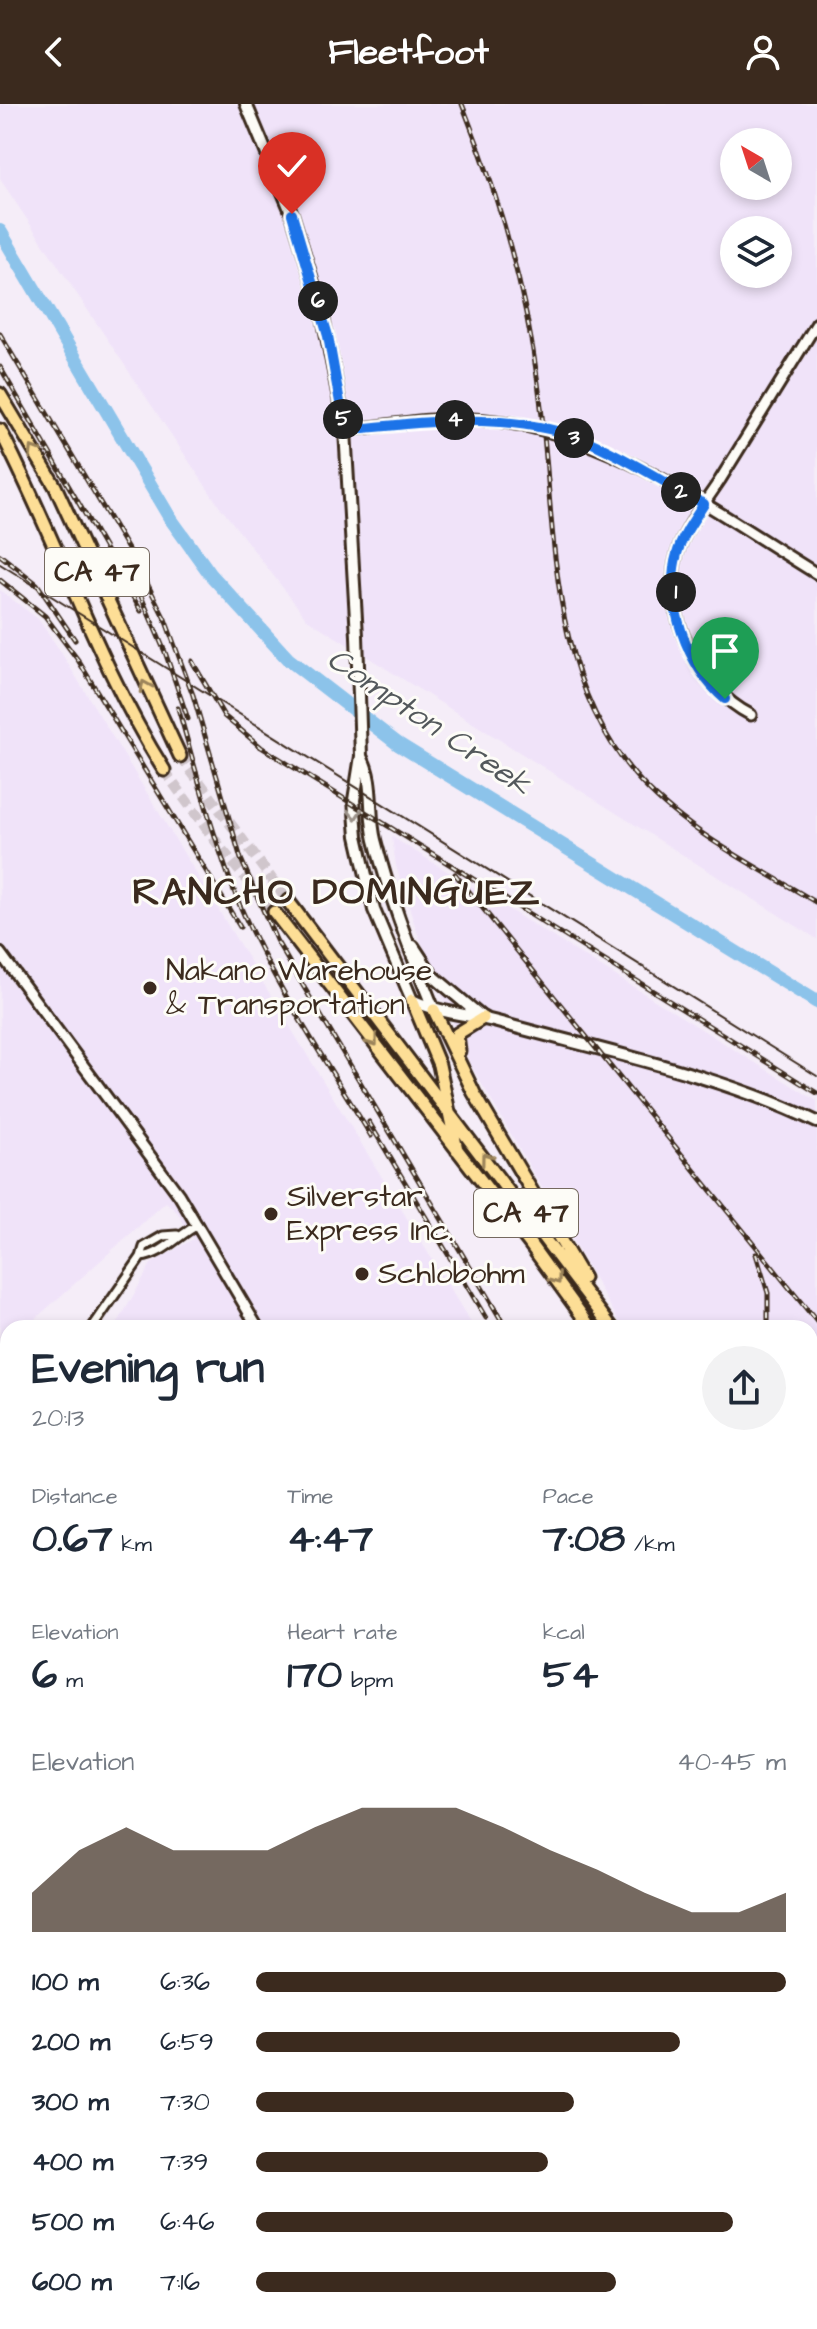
<!DOCTYPE html>
<html lang="en">
<head>
<meta charset="utf-8">
<style>
	body { margin:0; font-family:"Architects Daughter",sans-serif; background:#f2f2f3; color:#1f2937; height:100vh; display:flex; flex-direction:column; font-size:30px; white-space:nowrap }
	* { box-sizing:border-box; margin:0 }
	p { font-size:26px; color:#747a83 }
	.icon { flex:none; width:44px; height:44px; fill:none; stroke:currentColor; stroke-width:2; stroke-linecap:round; stroke-linejoin:round }
	.map { position:relative; flex:1; overflow:hidden }
	.details { position:absolute; left:0px; top:1216px; width:818px; height:1010px; display:flex; flex-direction:column; background:#fff; border-radius:24px 24px 0 0; box-shadow:0 4px 12px #0003 }
	.details>* { flex:none }
	.needle { width:52px; rotate:321deg }
	.fabs { position:absolute; left:720px; top:24px; display:grid; gap:16px }
	.fabs a { display:grid; place-items:center; width:72px; height:72px; border-radius:50%; background:#fff; box-shadow:0 4px 12px #0003; font-size:40px }
	.pin { position:absolute; display:grid; place-items:center; width:68px; height:68px; color:#fff; margin:-82px -34px; border-radius:50% 50% 50% 0; rotate:-45deg; box-shadow:0 0 8px #0007 }
	.pin .icon { rotate:45deg }
	.km { position:absolute; width:40px; height:40px; margin:-20px; border-radius:50%; background:#222; color:#fff; font-size:22px; line-height:40px; text-align:center }
	.round { display:grid; place-items:center; flex:none; width:84px; height:84px; border-radius:42px; background:#f2f2f3 }
	.head { display:flex; align-items:center; justify-content:space-between; height:136px; padding:0 32px }
	h1 { font-size:44px; font-weight:700; line-height:60px }
	.stats { display:grid; grid-template-columns:repeat(3,1fr); gap:12px; height:136px; padding:8px 32px }
	.stats div { display:grid; align-content:center }
	.stats b { font-size:40px; font-weight:700 }
	.stats small { font-size:22px; font-weight:400 }
	.stats p { font-size:22px }
	.chart { height:224px; padding:16px 32px }
	.chart p { display:flex; justify-content:space-between }
	.chart svg { width:100%; height:144px; margin-top:8px; fill:#3b2a1e; opacity:.7 }
	ul { padding:0 32px; list-style:none; font-size:26px }
	li { display:grid; grid-template-columns:128px 96px 1fr; align-items:center; height:60px }
	li i { height:20px; border-radius:10px; background:#3b2a1e }
	header { display:flex; justify-content:space-between; align-items:center; height:104px; padding:0 32px; background:#3b2a1e; color:#fff; font-size:36px; font-weight:700 }
	.map>svg:first-child { display:block }
	.built { fill:#f0e3f9; fill-rule:evenodd }
	.lines { fill:none; stroke-linecap:round; stroke-linejoin:round }
	.river { stroke:#8cc3ea; stroke-width:14 }
	.primary-tunnel { stroke:#d0c6cc; stroke-width:11; stroke-dasharray:11 5.5; stroke-linecap:butt }
	.minor-casing { stroke:#3b2a1e; stroke-width:13 }
	.tertiary-casing { stroke:#3b2a1e; stroke-width:15 }
	.secondary-casing { stroke:#3b2a1e; stroke-width:16 }
	.primary-casing { stroke:#3b2a1e; stroke-width:17 }
	.minor { stroke:#fdfcf7; stroke-width:7 }
	.tertiary { stroke:#fdfcf7; stroke-width:9 }
	.secondary { stroke:#fdfcf7; stroke-width:10 }
	.primary { stroke:#fdde96; stroke-width:11 }
	.tram { stroke:#3b2a1e; stroke-width:2 }
	.rail-casing { stroke:#3b2a1e; stroke-width:5 }
	.rail { stroke:#fdfcf7; stroke-width:2; stroke-dasharray:6; stroke-linecap:butt }
	.oneway { stroke:#9c845a }
	.oneway2 { stroke:#9c938a }
	.route-casing { stroke:#fff; stroke-width:16 }
	.route { stroke:#1a73e8; stroke-width:10 }
	.poi-dot { fill:#3b2a1e; stroke:#fdfcf7; stroke-width:3 }
	.labels { text-anchor:middle; dominant-baseline:central; stroke-width:6; stroke-linejoin:round; paint-order:stroke }
	.shield { fill:#fdfcf7; stroke:#75695f; stroke-width:2 }
	.shield-label { font-size:28px; font-weight:bold; fill:#3b2a1e }
	.poi-label { font-size:30px; fill:#3b2a1e; stroke:#fdfcf7; text-anchor:start }
	.water-label { font-size:32px; font-style:italic; fill:#53585b; stroke:#fdfcf7 }
	.district-label { font-size:38px; font-weight:bold; letter-spacing:2px; fill:#3b2a1e; stroke:#fdfcf7 }
</style>
</head>
<body>
<header><svg class="icon" aria-label="back" viewBox="0 0 24 24"><path d="M15 5l-7 7 7 7"/></svg>Fleetfoot<svg class="icon" aria-label="person" viewBox="0 0 24 24"><circle cx="12" cy="8" r="4"/><path d="M4 21q1-7 8-7t8 7"/></svg></header>
<div class="map">
<svg width="817" height="2225" viewBox="0 0 817 2225">
	<rect width="100%" height="100%" fill="#f5edf8"/>
	<filter id="ink" filterUnits="userSpaceOnUse"><feTurbulence type="fractalNoise" baseFrequency=".0125" numOctaves="2"/><feDisplacementMap in="SourceGraphic" scale="16" xChannelSelector="R" yChannelSelector="G"/><feConvolveMatrix kernelMatrix="1 2 1 2 8 2 1 2 1" color-interpolation-filters="sRGB"/></filter>
	<g filter="url(#ink)">
		<!-- built -->
		<path class="built" d="M0 0H817V835L307 515 217 399 0 75ZM734 38H778V82H734ZM734 126H778V170H734Z
			M0 486 38 515 59 545 474 1224H115L151 1160 193 1135 177 1108 166 1098 25 1224H8V1239L0 1246Z
			M392 733 817 997V1602L810 1585V1224H623L468 956 416 825 396 762Z
			M0 1436 8 1446V1555L0 1562Z
			M810 1922 817 1940V2225H0V2086L8 2079V2218H810Z"/>
		<g class="lines">
			<!-- river -->
			<path class="river" d="M0 127 170 414 211 471 288 555 398 640 817 898"/>
			<!-- primary-tunnel -->
			<path class="primary-tunnel" d="M180 652 288 797
				M164 666 223 747 274 808"/>
			<defs>
				<path id="minor" d="M141 1153C163 1151 179 1130 198 1121
					M92 1224 141 1153 144 1143 163 1132 177 1131
					M0 1849 8 1841
					M0 2051 8 2060
					M0 2115 8 2108"/>
				<path id="tertiary" d="M345 326C386 322 431 313 472 315 601 321 711 405 817 470
					M751 611C699 585 660 508 677 450 685 423 705 399 720 376 752 324 785 271 817 219
					M0 849 179 1091 258 1224
					M675 2218 676 2225"/>
				<path id="secondary" d="M246 0 292 110 322 208 334 268 345 326 357 532 361 652 354 696 357 732 374 806 412 896C441 910 470 910 501 919 606 948 718 970 817 1018
					M361 652C375 678 368 708 375 736 390 795 411 850 434 906
					M413 842 432 871 483 914"/>
				<path id="primary" d="M0 290 55 382 180 652
					M0 326C58 438 97 559 164 666
					M288 797 612 1224
					M274 808 530 1140 591 1224
					M412 896 439 961 457 1046
					M434 906 474 989 583 1174
					M459 947 457 930 483 914
					M810 1600 817 1618
					M810 1645 817 1663"/>
			</defs>
			<!-- minor casing -->
			<use href="#minor" class="minor-casing"/>
			<!-- tertiary casing -->
			<use href="#tertiary" class="tertiary-casing"/>
			<!-- secondary casing -->
			<use href="#secondary" class="secondary-casing"/>
			<!-- primary casing -->
			<use href="#primary" class="primary-casing"/>
			<!-- minor -->
			<use href="#minor" class="minor"/>
			<!-- tertiary -->
			<use href="#tertiary" class="tertiary"/>
			<!-- secondary -->
			<use href="#secondary" class="secondary"/>
			<!-- primary -->
			<use href="#primary" class="primary"/>
			<!-- tram -->
			<path class="tram" d="M0 460 817 972"/>
			<defs>
				<path id="rail" d="M462 0C498 89 525 184 538 279 557 410 543 564 635 671 683 727 755 761 817 799
					M0 230 142 469 165 515 193 591 241 755 276 836 506 1224
					M0 263 141 507
					M0 451 37 480 75 536
					M0 476 45 512 78 556 240 823
					M141 492 165 548 188 615
					M192 557 224 612 261 643 817 989
					M178 604C197 669 213 735 238 797 273 880 325 955 371 1032
					M455 770 817 1218
					M369 1018 486 1214
					M756 1150 768 1189V1224
					M810 1711 817 1728
					M810 1758 817 1779
					M810 1853 817 1871
					M810 1884 817 1901"/>
			</defs>
			<!-- rail casing -->
			<use href="#rail" class="rail-casing"/>
			<!-- rail -->
			<use href="#rail" class="rail"/>
		</g>
		<!-- one-way arrows -->
		<defs><path id="oneway-chevron" d="M-2-3.5L2.5 0L-2 3.5" fill="none" stroke-width="1.6" stroke-linecap="round" stroke-linejoin="round" transform="scale(2)"/></defs>
		<g class="oneway">
			<use href="#oneway-chevron" transform="translate(34 347) rotate(-121)"/>
			<use href="#oneway-chevron" transform="translate(145 582) rotate(-114)"/>
			<use href="#oneway-chevron" transform="translate(373 937) rotate(52)"/>
			<use href="#oneway-chevron" transform="translate(486 1054) rotate(-127)"/>
			<use href="#oneway-chevron" transform="translate(556 1175) rotate(54)"/>
		</g>
		<use class="oneway2" href="#oneway-chevron" transform="translate(355 710) rotate(86)"/>
	</g>
	<g class="lines" filter="url(#ink)">
		<defs>
			<path id="route" d="M292 110 328 232 345 326C428 318 512 305 592 339 630 356 667 380 704 400 694 416 682 432 677 450 663 496 688 565 725 595"/>
		</defs>
		<!-- route casing -->
		<use href="#route" class="route-casing"/>
		<!-- route -->
		<use href="#route" class="route"/>
	</g>
	<!-- markers -->
	<g class="poi-dot">
		<circle cx="150" cy="884" r="8"/>
		<circle cx="271" cy="1110" r="8"/>
		<circle cx="362" cy="1170" r="8"/>
	</g>
	<g class="labels">
		<!-- shield labels -->
		<g class="shield">
			<rect x="45" y="444" width="104" height="48" rx="6"/>
			<rect x="474" y="1085" width="104" height="48" rx="6"/>
		</g>
		<g class="shield-label">
			<text x="97" y="468">CA 47</text>
			<text x="526" y="1109">CA 47</text>
		</g>
		<!-- poi labels -->
		<g class="poi-label">
			<text x="166" y="867">Nakano Warehouse<tspan x="166" dy="34">&amp; Transportation</tspan></text>
			<text x="287" y="1093">Silverstar<tspan x="287" dy="34">Express Inc.</tspan></text>
			<text x="378" y="1170">Schlobohm</text>
		</g>
		<!-- water labels -->
		<g class="water-label">
			<text transform="translate(429 618) rotate(34)">Compton Creek</text>
		</g>
		<!-- district labels -->
		<g class="district-label">
			<text x="337" y="789">RANCHO DOMINGUEZ</text>
		</g>
	</g>
</svg>
<div class="fabs">
<a><svg class="needle" viewBox="-14 -14 28 28"><path d="M0-13l5 13h-10z" fill="#e53935"/><path d="M0 13l5-13h-10z" fill="#747a83"/></svg></a>
<a><svg class="icon" aria-label="layers" viewBox="0 0 24 24"><path d="M12 4l9 5-9 5-9-5zM3 14l9 5 9-5"/></svg></a>
</div>
<div class="pin" style="left:725px;top:595px;background:#1e9e55"><svg class="icon" aria-label="arrive" viewBox="0 0 24 24"><path d="M6 21V4h12l-3 4 3 4H6"/></svg></div>
<div class="pin" style="left:292px;top:110px;background:#d93025"><svg class="icon" aria-label="check" viewBox="0 0 24 24"><path d="M5 12l5 5 9-10"/></svg></div>
<b class="km" style="left:676px;top:488px">1</b>
<b class="km" style="left:681px;top:388px">2</b>
<b class="km" style="left:574px;top:334px">3</b>
<b class="km" style="left:455px;top:316px">4</b>
<b class="km" style="left:343px;top:315px">5</b>
<b class="km" style="left:318px;top:197px">6</b>
<section class="details">
<div class="head"><div><h1>Evening run</h1><p>20:13</p></div><a class="round"><svg class="icon" aria-label="share" viewBox="0 0 24 24"><path d="M12 15V3M7 8l5-5 5 5M5 13v7h14v-7"/></svg></a></div>
<div class="stats">
<div><p>Distance</p><b>0.67<small> km</small></b></div>
<div><p>Time</p><b>4:47</b></div>
<div><p>Pace</p><b>7:08<small> /km</small></b></div>
</div>
<div class="stats">
<div><p>Elevation</p><b>6<small> m</small></b></div>
<div><p>Heart rate</p><b>170<small> bpm</small></b></div>
<div><p>kcal</p><b>54</b></div>
</div>
<div class="chart"><p><span>Elevation</span>40–45 m</p>
<svg viewBox="0 0 160 44" preserveAspectRatio="none"><path d="M0 44V32L10 19L20 12L30 19L40 19L50 19L60 12L70 6L80 6L90 6L100 12L110 19L120 25L130 32L140 38L150 38L160 32V44z"/></svg>
</div>
<ul>
<li><b>100 m</b>6:36<i style="width:100%"></i></li>
<li><b>200 m</b>6:59<i style="width:80%"></i></li>
<li><b>300 m</b>7:30<i style="width:60%"></i></li>
<li><b>400 m</b>7:39<i style="width:55%"></i></li>
<li><b>500 m</b>6:46<i style="width:90%"></i></li>
<li><b>600 m</b>7:16<i style="width:68%"></i></li>
</ul>
</section>
</div>
</body>
</html>
